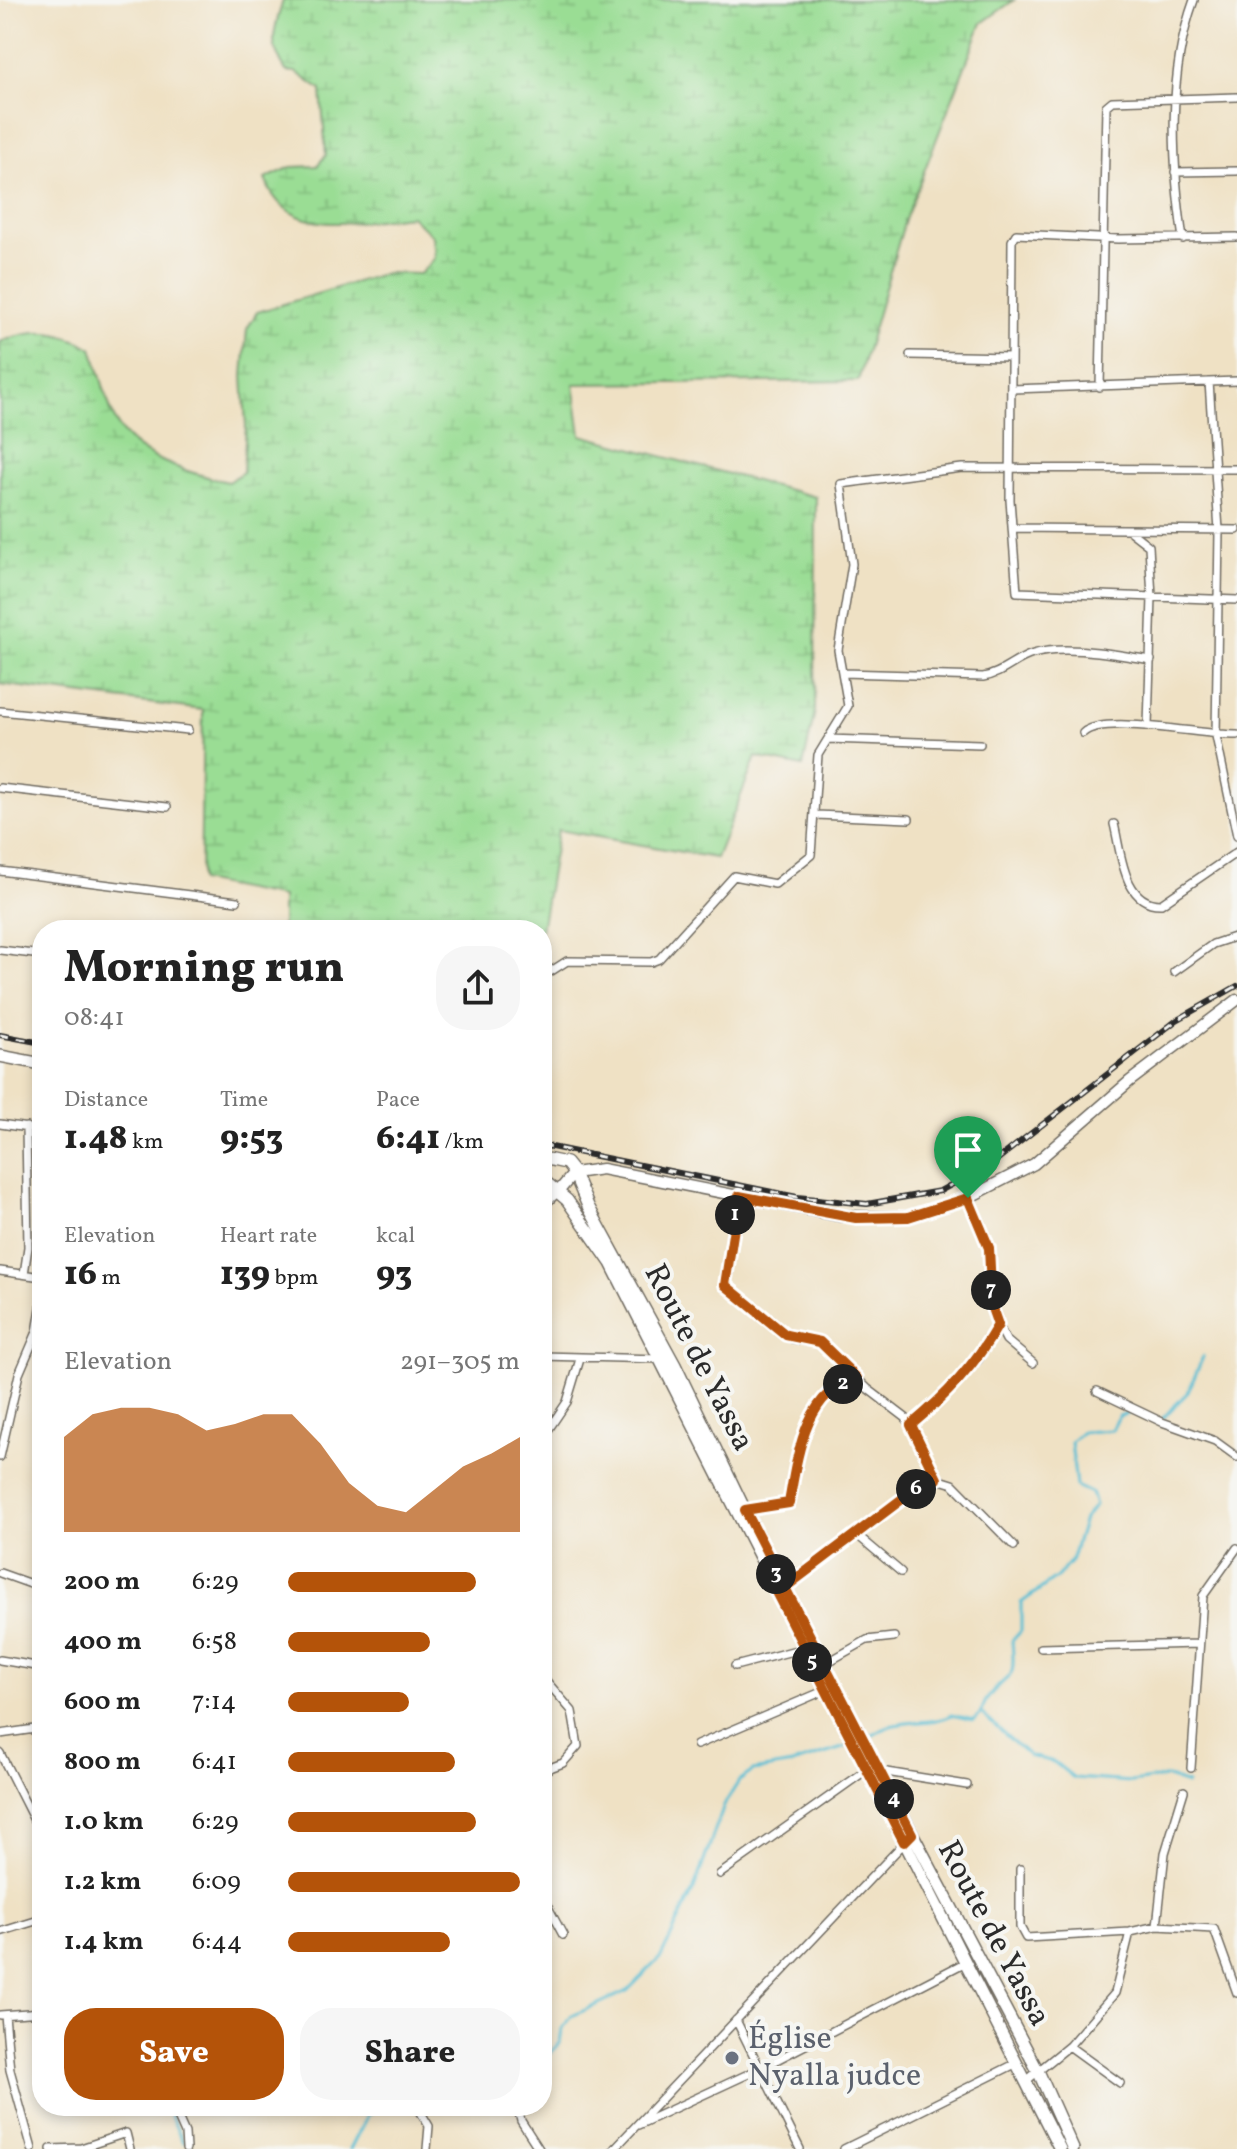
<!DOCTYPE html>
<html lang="en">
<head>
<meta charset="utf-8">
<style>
	body { margin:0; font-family:Vollkorn,serif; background:#f6f6f6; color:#222; height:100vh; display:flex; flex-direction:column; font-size:30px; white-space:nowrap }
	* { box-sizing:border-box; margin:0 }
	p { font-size:26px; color:#767676 }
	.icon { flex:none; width:44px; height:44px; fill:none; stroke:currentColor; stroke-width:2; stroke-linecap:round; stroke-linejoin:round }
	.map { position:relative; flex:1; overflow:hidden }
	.side { position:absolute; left:32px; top:920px; width:520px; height:1196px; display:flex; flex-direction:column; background:#fff; border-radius:32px; box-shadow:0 4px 12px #0003 }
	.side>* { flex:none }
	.pin { position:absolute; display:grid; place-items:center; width:68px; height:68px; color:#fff; margin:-82px -34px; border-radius:50% 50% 50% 0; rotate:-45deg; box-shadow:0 0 8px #0007 }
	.pin .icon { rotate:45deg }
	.km { position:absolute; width:40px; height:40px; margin:-20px; border-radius:50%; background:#222; color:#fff; font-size:22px; line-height:40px; text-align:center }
	.round { display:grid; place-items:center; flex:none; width:84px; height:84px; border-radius:32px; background:#f6f6f6 }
	.overview { display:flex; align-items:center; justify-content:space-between; height:136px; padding:0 32px }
	h1 { font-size:44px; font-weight:800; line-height:60px }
	.metrics { display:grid; grid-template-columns:repeat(3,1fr); gap:12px; height:136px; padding:8px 32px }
	.metrics div { display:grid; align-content:center }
	.metrics b { font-size:34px; font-weight:800 }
	.metrics small { font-size:22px; font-weight:400 }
	.metrics p { font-size:22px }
	.chart { height:224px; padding:16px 32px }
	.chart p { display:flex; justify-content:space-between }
	.chart svg { width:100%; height:144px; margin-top:8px; fill:#b45309; opacity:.7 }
	.primary-button { display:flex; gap:16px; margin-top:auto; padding:16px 32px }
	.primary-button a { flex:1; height:92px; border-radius:32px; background:#b45309; color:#fff; font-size:32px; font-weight:800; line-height:92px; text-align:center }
	.primary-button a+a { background:#f6f6f6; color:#222 }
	ul { padding:0 32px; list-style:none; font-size:26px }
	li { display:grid; grid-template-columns:128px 96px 1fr; align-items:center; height:60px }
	li i { height:20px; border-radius:10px; background:#b45309 }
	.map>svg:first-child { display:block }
	.wetland { fill:url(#wetland-marsh); stroke:#628460; stroke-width:2 }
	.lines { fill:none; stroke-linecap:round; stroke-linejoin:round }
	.stream { stroke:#56bed4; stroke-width:3 }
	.street-casing { stroke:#706b61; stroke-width:10 }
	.secondary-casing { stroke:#706b61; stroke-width:13 }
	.primary-casing { stroke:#706b61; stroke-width:14 }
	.street { stroke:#fff; stroke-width:7 }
	.secondary { stroke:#fff; stroke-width:10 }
	.primary { stroke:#fff; stroke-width:11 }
	.rail-casing { stroke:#2b2b2b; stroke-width:6 }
	.rail { stroke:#f6f6f2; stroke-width:3; stroke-dasharray:9; stroke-linecap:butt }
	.route-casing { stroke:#fff; stroke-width:16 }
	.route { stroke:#b45309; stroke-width:10 }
	.worship-dot { fill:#6b7280; stroke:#f6f6f2; stroke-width:3 }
	.labels { text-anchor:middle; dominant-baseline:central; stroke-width:8; stroke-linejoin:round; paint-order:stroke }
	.street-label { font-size:32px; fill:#2b2b2b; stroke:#f6f6f2 }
	.worship-label { font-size:32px; fill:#5b616d; stroke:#f6f6f2; text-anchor:start }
</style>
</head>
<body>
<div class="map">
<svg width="1237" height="2149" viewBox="0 0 1237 2149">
	<defs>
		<pattern id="wetland-marsh" width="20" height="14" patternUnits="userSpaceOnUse" patternTransform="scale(2)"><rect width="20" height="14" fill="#9add94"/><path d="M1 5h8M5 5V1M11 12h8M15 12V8" fill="none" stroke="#85be80"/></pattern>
	</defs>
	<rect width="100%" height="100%" fill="#f6f6f2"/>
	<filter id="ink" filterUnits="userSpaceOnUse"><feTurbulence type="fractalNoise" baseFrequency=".0125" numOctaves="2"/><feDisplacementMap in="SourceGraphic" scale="16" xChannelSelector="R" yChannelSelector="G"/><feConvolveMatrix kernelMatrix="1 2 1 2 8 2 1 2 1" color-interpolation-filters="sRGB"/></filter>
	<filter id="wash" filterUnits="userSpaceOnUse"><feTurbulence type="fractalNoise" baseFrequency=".006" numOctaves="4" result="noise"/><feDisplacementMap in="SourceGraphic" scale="32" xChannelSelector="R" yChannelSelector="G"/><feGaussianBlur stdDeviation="1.8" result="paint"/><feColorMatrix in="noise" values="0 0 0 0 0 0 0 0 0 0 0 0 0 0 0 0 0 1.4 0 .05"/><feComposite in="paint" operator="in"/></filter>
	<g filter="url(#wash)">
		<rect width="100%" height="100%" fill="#efe1c4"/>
		<!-- wetland -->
		<path class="wetland" d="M283 0H1014L982 23 905 220 858 381 574 384 581 435 816 497 815 711 803 767 756 757 716 858 558 830 541 930H282V897L200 881 203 710 0 684V342C35 328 60 330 92 348 100 372 105 397 115 420 131 458 193 474 228 482L243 472 246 426 243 376 247 329 257 312 386 273 420 274 435 258 433 236 411 216C358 221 287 241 265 179L291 167 317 166 326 155 321 90 296 72 286 71C267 40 274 33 283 0Z"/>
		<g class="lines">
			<!-- stream -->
			<path class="stream" d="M1162 1419 1188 1392 1203 1357
				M982 1714 1029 1756 1054 1762 1074 1778 1131 1782 1167 1777 1187 1784
				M869 1737C878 1733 885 1727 894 1725 915 1720 934 1724 952 1715L974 1720C982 1715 982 1707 987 1699 1010 1668 1016 1687 1012 1641L1021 1631V1603L1057 1577 1071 1561 1084 1519 1095 1505 1091 1493 1076 1486 1071 1442 1082 1432 1112 1430 1119 1416 1132 1412
				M542 2062 560 2042 562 2029 572 2016 627 1991 661 1957 694 1889 724 1805 739 1781 753 1771 792 1764 846 1747
				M166 2106 183 2142
				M350 2149 367 2116 379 2106"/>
		</g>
	</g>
	<g filter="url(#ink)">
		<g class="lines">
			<defs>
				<path id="street" d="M1175 172 1237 171
					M1237 237 1118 239 1016 234 1012 241 1010 500 1017 592 1237 600
					M1183 239C1172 162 1167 74 1194 0
					M910 355 1011 357
					M1209 382 1219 530 1216 736 1237 836
					M1100 387 1106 106 1112 101 1237 97
					M1012 389 1237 381
					M1013 528 1237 530
					M1131 532 1149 546 1152 597 1148 726
					M843 673 983 677C1003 674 1015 659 1033 654 1066 644 1117 655 1151 660
					M0 711 188 730
					M1083 733C1104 713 1205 736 1237 735
					M828 739 980 744
					M0 788 167 807
					M816 815 909 819
					M1114 824C1121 851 1123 905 1161 904L1237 852
					M0 871 237 901
					M0 950 42 955
					M1174 972 1213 944 1237 936
					M542 977 567 961 651 962 659 959 734 876 775 884 811 855 818 755 848 706 838 650 852 564 841 484 962 468 1237 469
					M0 1124 42 1130
					M739 1196 726 1288 793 1339 820 1342 868 1389 906 1418 937 1479
					M968 1198 989 1248 993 1315 1006 1340 1033 1363
					M542 1201H549L558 1192
					M0 1271 42 1277
					M24 1274 28 1247 26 1127
					M542 1356 660 1359
					M1097 1391 1162 1422 1215 1441 1237 1457
					M911 1425 978 1360 998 1325
					M542 1439 567 1402 580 1359
					M0 1457 19 1374 37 1332 42 1302
					M745 1510 789 1503C797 1459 804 1391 857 1378
					M856 1534 901 1572
					M0 1573 42 1588
					M782 1589 918 1487 937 1479 953 1484 1014 1546
					M1041 1648 1198 1644
					M0 1660 42 1667
					M735 1666 804 1648
					M821 1666 867 1640 894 1637
					M542 1676 572 1711 578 1746 563 1763 542 1771
					M0 1734 42 1728
					M697 1745 826 1690
					M0 1753 42 1836
					M1191 1768 1203 1596 1237 1548
					M880 1771 967 1785
					M1020 1869V1927L1026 1938 1130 1932 1157 1926 1214 1929 1237 1993
					M720 1874 868 1769
					M542 1896 563 1935
					M1157 1926 1165 1853 1184 1791
					M0 1932 42 1919
					M0 2015 42 2012
					M5 2015 10 2070 32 2149
					M736 2020 800 2149
					M1069 2046 1120 2083
					M1026 2081 1069 2046 1115 1993 1130 1932
					M173 2106 185 2133 186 2149
					M417 2106 429 2126 427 2149
					M517 2106 521 2121 539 2149
					M638 2125 759 2069 966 1962
					M51 2149 81 2148 126 2133 130 2149
					M614 2149 905 1842
					M844 2149 1017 2063"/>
				<path id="secondary" d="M558 1192 574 1173 602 1169 840 1216 908 1217 968 1198 1034 1164 1130 1081 1237 1000"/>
				<path id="primary" d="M0 1056 42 1064
					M542 1158 566 1163 574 1173 588 1206 675 1365 783 1589 1039 2073 1073 2149
					M542 1179 567 1200 611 1263 1060 2149"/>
			</defs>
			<!-- street casing -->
			<use href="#street" class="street-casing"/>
			<!-- secondary casing -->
			<use href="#secondary" class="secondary-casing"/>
			<!-- primary casing -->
			<use href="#primary" class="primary-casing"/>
			<!-- street -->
			<use href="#street" class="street"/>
			<!-- secondary -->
			<use href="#secondary" class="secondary"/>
			<!-- primary -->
			<use href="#primary" class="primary"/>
			<defs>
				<path id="rail" d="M0 1035 42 1043
					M542 1145 797 1197 867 1204 940 1191 998 1159 1177 1020 1237 986"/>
			</defs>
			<!-- rail casing -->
			<use href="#rail" class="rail-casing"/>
			<!-- rail -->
			<use href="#rail" class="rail"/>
		</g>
	</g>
	<g class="lines" filter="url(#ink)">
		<defs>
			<path id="route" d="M968 1198 908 1217 856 1218 739 1196 725 1285 786 1335 820 1342 857 1378C804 1391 797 1459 789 1503L745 1510 912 1834 904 1842 776 1592 783 1589 918 1487 937 1479 911 1425C947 1395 975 1365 998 1325L992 1308 989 1248 968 1198"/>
		</defs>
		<!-- route casing -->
		<use href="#route" class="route-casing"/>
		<!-- route -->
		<use href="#route" class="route"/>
	</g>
	<!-- markers -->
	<circle class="worship-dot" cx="732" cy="2058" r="8"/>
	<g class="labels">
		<!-- street labels -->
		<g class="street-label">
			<text transform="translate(698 1358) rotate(63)">Route de Yassa</text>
			<text transform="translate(993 1934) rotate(62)">Route de Yassa</text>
		</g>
		<!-- worship labels -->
		<g class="worship-label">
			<text x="748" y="2040">Église<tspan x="748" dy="37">Nyalla judce</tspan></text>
		</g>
	</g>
</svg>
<div class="pin" style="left:968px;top:1198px;background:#1e9e55"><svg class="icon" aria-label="arrive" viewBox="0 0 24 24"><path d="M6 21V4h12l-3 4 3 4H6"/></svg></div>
<b class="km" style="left:735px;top:1215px">1</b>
<b class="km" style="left:843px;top:1384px">2</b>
<b class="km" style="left:776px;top:1574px">3</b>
<b class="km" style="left:894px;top:1799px">4</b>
<b class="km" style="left:812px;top:1662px">5</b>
<b class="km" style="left:916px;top:1489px">6</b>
<b class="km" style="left:991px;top:1290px">7</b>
<section class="side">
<div class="overview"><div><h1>Morning run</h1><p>08:41</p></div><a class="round"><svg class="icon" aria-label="share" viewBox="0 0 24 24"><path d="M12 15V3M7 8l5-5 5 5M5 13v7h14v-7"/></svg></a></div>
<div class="metrics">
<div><p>Distance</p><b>1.48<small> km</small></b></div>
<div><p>Time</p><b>9:53</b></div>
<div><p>Pace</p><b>6:41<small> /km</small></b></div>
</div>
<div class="metrics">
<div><p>Elevation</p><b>16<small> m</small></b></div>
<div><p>Heart rate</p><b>139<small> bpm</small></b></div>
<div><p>kcal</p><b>93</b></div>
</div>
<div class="chart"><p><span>Elevation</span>291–305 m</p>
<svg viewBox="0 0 160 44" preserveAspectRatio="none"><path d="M0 44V15L10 8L20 6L30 6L40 8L50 13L60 11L70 8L80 8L90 17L100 29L110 36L120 38L130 31L140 24L150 20L160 15V44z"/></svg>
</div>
<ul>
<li><b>200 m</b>6:29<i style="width:81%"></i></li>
<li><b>400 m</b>6:58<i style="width:61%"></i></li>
<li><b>600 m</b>7:14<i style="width:52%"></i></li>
<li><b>800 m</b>6:41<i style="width:72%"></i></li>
<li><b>1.0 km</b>6:29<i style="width:81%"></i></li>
<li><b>1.2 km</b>6:09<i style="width:100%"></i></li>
<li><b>1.4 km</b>6:44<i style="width:70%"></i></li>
</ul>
<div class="primary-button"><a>Save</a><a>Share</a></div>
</section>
</div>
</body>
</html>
